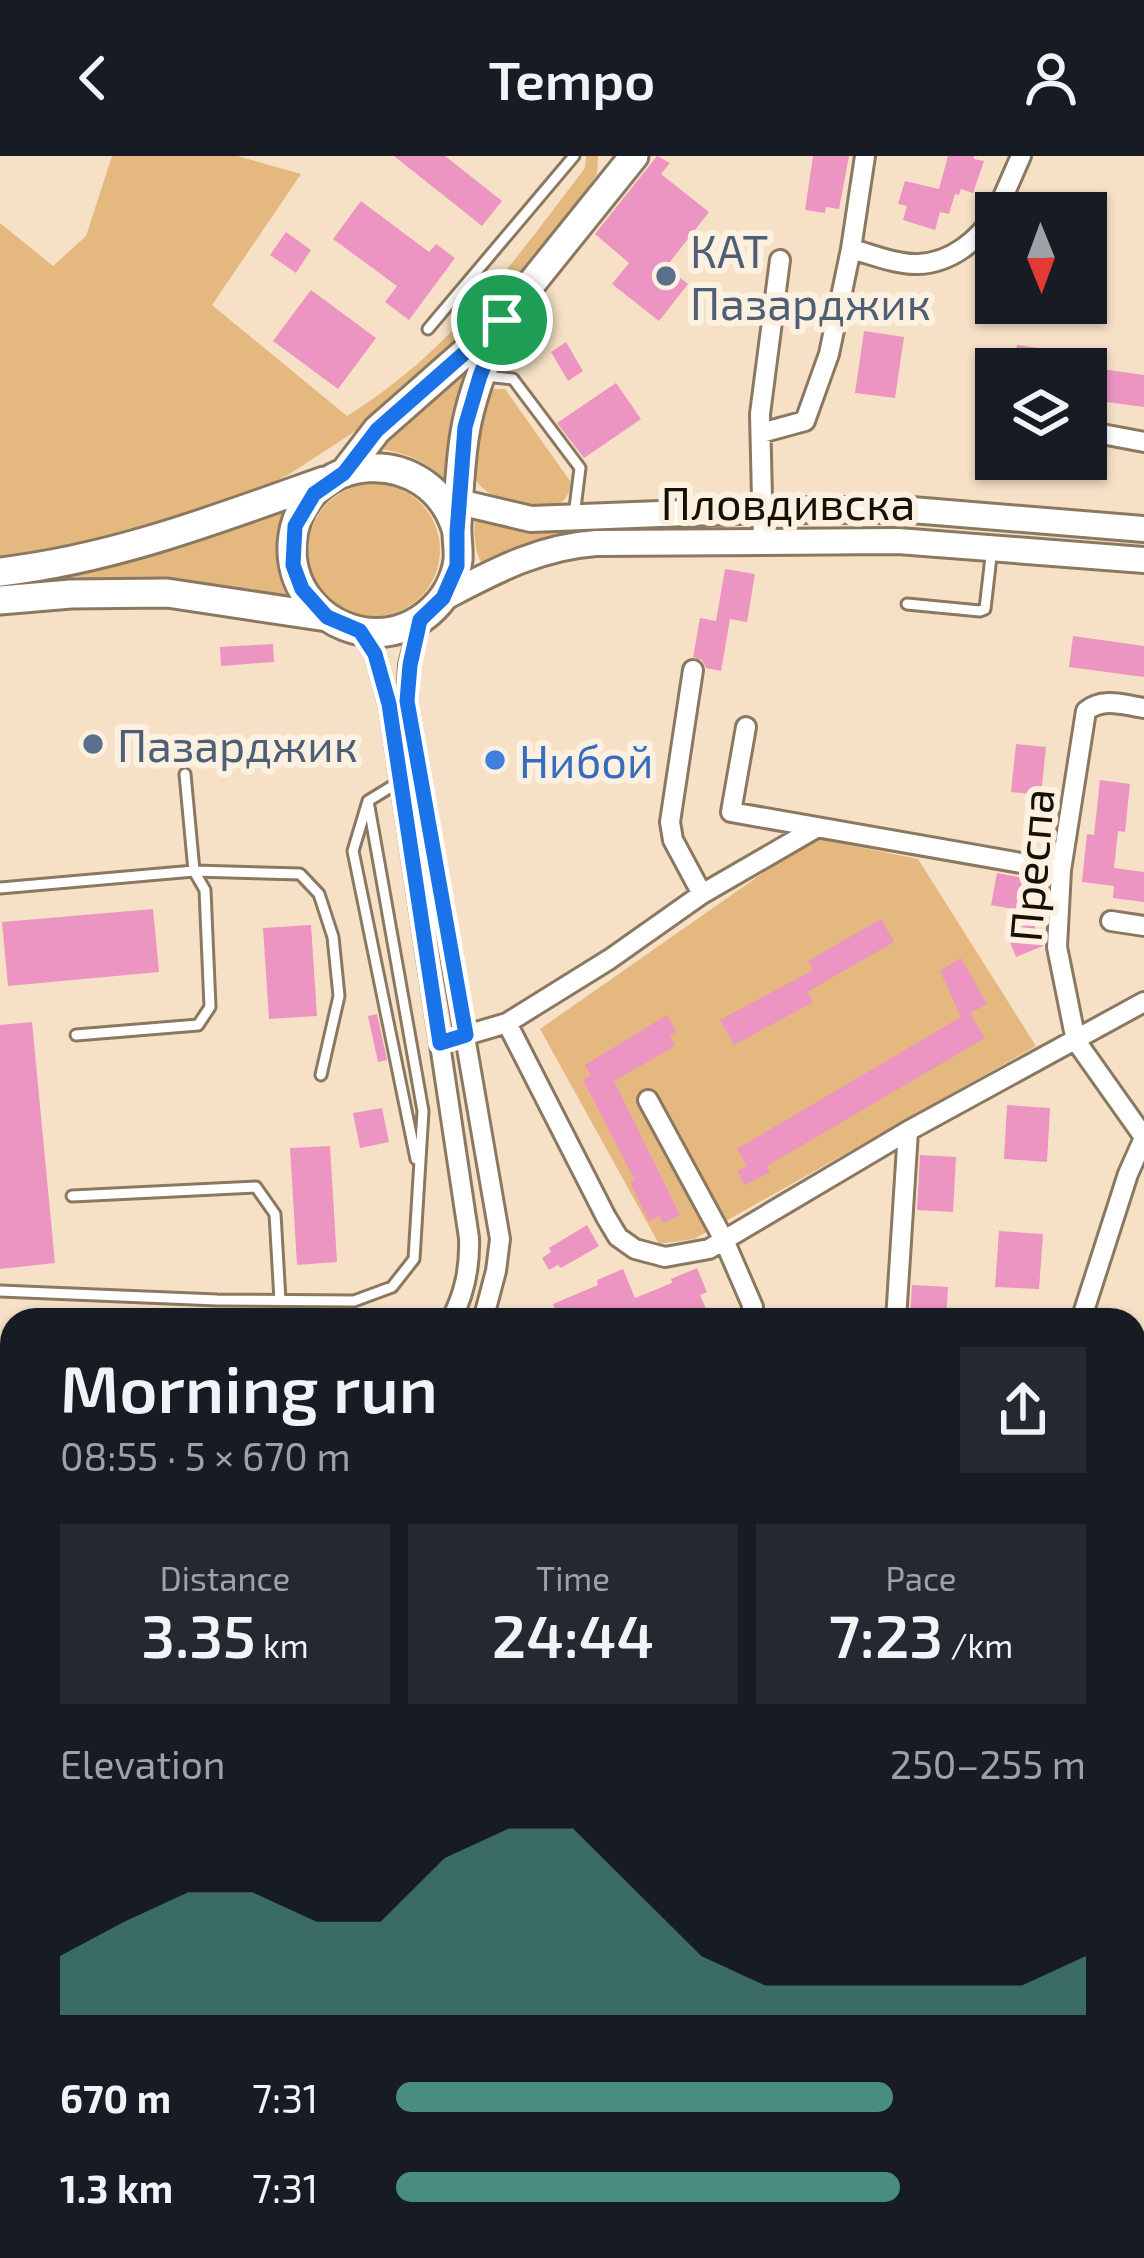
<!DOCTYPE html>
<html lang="en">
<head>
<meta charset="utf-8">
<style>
	body { margin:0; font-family:"Exo 2",sans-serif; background:#242831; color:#f1f3f6; height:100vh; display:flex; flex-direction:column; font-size:45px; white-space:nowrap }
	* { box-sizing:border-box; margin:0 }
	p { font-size:39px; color:#9ea1a6 }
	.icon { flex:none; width:66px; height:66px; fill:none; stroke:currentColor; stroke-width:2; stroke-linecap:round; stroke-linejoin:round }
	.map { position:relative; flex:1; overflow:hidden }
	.details { position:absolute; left:0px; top:1152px; width:1146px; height:951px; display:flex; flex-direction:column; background:#171b24; border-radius:36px 36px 0 0; box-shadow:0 3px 9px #0004 }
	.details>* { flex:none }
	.needle { width:78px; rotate:179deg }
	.buttons { position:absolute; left:975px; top:36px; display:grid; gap:24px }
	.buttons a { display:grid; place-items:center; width:132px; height:132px; border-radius:0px; background:#171b24; box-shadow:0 3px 9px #0004; font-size:60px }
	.pin { position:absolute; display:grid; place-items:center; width:102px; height:102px; color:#fff; margin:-51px; border:6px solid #fff; border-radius:50%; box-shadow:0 3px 12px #0007 }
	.round { display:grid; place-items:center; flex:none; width:126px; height:126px; border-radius:0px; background:#242831 }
	.summary { display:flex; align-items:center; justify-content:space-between; height:204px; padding:0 60px }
	h1 { font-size:66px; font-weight:600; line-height:90px }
	.metrics { display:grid; grid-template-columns:repeat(3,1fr); gap:18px; height:204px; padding:12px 60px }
	.metrics div { display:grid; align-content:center; border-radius:0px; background:#242831; text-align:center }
	.metrics b { font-size:60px; font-weight:600 }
	.metrics small { font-size:33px; font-weight:400 }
	.metrics p { font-size:33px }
	.chart { height:336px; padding:24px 60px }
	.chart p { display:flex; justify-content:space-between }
	.chart svg { width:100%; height:216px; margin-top:12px; fill:#498d82; opacity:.7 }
	ul { padding:0 60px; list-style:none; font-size:39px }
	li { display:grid; grid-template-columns:192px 144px 1fr; align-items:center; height:90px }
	li i { height:30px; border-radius:15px; background:#498d82 }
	header { display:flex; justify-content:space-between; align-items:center; height:156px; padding:0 60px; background:#171b24; font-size:54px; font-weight:600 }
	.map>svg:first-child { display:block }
	.green { fill:#e4b87e }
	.building { fill:#ec94c2 }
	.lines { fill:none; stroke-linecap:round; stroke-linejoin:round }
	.lane-casing { stroke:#8b7861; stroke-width:15 }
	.street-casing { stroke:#8b7861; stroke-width:24 }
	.secondary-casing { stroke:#8b7861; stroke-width:30 }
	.primary-casing { stroke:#8b7861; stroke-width:33 }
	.lane { stroke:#fff; stroke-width:9 }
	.street { stroke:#fff; stroke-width:18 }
	.secondary { stroke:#fff; stroke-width:24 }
	.primary { stroke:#fff; stroke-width:27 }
	.route-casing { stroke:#fff; stroke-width:24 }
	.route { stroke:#1a73e8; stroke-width:15 }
	.service-dot { fill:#5c6f8a; stroke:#fcf0e0; stroke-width:4.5 }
	.shop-dot { fill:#3f7fe0; stroke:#fcf0e0; stroke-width:4.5 }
	.labels { text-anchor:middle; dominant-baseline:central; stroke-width:12; stroke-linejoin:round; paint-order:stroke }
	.service-label { font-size:45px; fill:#4e5e75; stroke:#fcf0e0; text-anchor:start }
	.street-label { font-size:45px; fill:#171007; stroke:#fcf0e0 }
	.shop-label { font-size:45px; fill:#366cbe; stroke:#fcf0e0; text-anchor:start }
</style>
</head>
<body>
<header><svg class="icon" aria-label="back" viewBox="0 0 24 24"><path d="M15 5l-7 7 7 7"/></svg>Tempo<svg class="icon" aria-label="person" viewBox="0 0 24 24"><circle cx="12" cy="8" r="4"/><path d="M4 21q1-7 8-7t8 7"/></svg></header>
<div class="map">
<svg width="1144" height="2102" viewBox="0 0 1144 2102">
	<rect width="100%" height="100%" fill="#f6e1c7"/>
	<!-- green -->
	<path class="green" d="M112 0H237L301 18 212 149 347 260C452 194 511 109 585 12L586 0H598L597 18 584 38 480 167 368 267 288 319 210 356 152 377 0 405V67L53 110 86 80Z
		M473 208 449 322H443C423 302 395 292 367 293Z
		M494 233H505L570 325C573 372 487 350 475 322 469 307 473 290 476 276 480 259 482 245 494 233Z
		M308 394a66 66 0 1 1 132 0a66 66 0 1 1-132 0Z
		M289 349C272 391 273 405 290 447L0 434V424Z
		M476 358 725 367 724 373 650 376 488 409 482 408C474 395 473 373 476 358Z
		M813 682 918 703 1036 890 694 1083 659 1088 540 873Z"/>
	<!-- building -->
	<path class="building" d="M394 0H445L502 45 482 70Z
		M657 0 670 7 661 18 709 56 666 111 688 128 659 165 612 128 629 107 595 78Z
		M813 0H849L839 53 826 51 825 57 805 54Z
		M948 0H974V3L984 5 973 37 961 33 959 39 955 38 949 58 940 56 935 74 903 64 907 50 898 48 905 25 939 33Z
		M361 45 429 96 436 88 455 102 409 164 385 146 397 130 333 83Z
		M286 76 311 94 296 117 270 99Z
		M311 134 376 182 338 233 273 185Z
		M864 175 904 181 895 242 855 237Z
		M566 186 583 215 568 225 551 196Z
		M1017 189 1103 201 1102 213 1144 219V251L1099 245 1101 232 1086 230V213H1013Z
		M616 227 641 263 584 302 557 267Z
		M725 413 755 418 747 466 730 463 721 515 706 512 702 504 693 501 700 462 716 465Z
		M1073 480 1144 490V521L1069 511Z
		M273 488 274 506 221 510 220 491Z
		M1016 588 1046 591 1041 639 1011 636Z
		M1100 624 1130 628 1125 676 1118 675 1114 712 1144 716V746L1113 742 1114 730 1082 726 1087 678 1094 679Z
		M997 717 1044 726 1046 737 1023 755 991 749Z
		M153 753 159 816 8 830 2 766Z
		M881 763 894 786 807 836 813 846 734 889 720 864 813 814 808 805Z
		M1033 766 1043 790 1016 801 1006 777Z
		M311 769 317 860 269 863 263 772Z
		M961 802 987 848 970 857 985 882 767 1010 770 1016 745 1029 737 1015 747 1010 737 993 961 861 940 815Z
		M377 858 387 904 378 906 368 860Z
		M667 859 676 875 670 880 675 890 614 925 680 1059 664 1067 659 1060 649 1065 630 1026 635 1024 583 924 591 919 585 909Z
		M32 866 55 1107 0 1113V869Z
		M1007 949 1050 952 1047 1006 1004 1003Z
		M382 952 389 986 360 992 353 957Z
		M330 990 337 1106 297 1109 290 992Z
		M920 999 956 1001 953 1056 917 1054Z
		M587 1069 599 1090 561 1112 558 1109 549 1114 542 1102 551 1096 549 1092Z
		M999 1075 1043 1078 1039 1133 995 1131Z
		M697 1112 707 1136 700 1139 711 1164H680L675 1153 650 1164H603L600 1156 581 1164H531L555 1154 553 1148 598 1129 597 1124 623 1113 635 1142 672 1127 671 1123Z
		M912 1129 948 1131 946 1164H910Z"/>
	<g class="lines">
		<defs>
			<path id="lane" d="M428 173 574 0
				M486 220 513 223 580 312 574 360
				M907 448 980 455 985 453 992 392
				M399 626 368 645 353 695 416 1003
				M0 732 194 715 300 718 319 738 333 781 339 840 321 919
				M76 879 198 869 210 851 205 734 194 715 185 618
				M72 1040 256 1031 275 1058 280 1144
				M0 1135 217 1144 354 1145 392 1131 414 1103 423 955 368 645"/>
			<path id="street" d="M996 57 1021 0
				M851 93C871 98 897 109 918 108 951 107 979 84 996 57
				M1086 275 1144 286
				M761 277 805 265 829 198 851 93 865 0
				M763 384 760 258 780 104
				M420 464 409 509 407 545 500 1083 496 1115 483 1164
				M360 475 375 498 389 548 469 1082C470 1112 465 1137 451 1164
				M693 514 670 666 673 684 702 738
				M1144 552C1124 549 1103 541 1086 555L1061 714 1057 791 1076 885 1144 981
				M746 571 731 656 1061 714
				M1111 765 1144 770
				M507 867 606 1061 618 1081 635 1093 665 1101 709 1093 908 975 1144 846
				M456 882 507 867 610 803 702 738 816 672
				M648 944 724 1084 753 1151 747 1164
				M896 1164 908 975
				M1081 1164 1128 1018 1144 982
				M1134 1286 1144 1304
				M0 1484 12 1476
				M0 1596 12 1589
				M1134 1610 1144 1605
				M0 1734 12 1754
				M1134 1785 1144 1781
				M0 1866 12 1859
				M1134 1961 1144 1957
				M215 2091 220 2102
				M329 2091 335 2102
				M587 2091 592 2102
				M728 2091 734 2102
				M90 2102 113 2091
				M462 2102 485 2091
				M838 2102 861 2091"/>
			<path id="secondary" d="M442 342 531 363 763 354H912L1144 373
				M443 442C493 416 538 391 596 387L898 385 1144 404"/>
			<path id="primary" d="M344 317 377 274 502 164 634 0
				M457 376C432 284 299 293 292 388 291 410 298 431 312 447 330 468 358 479 386 476 423 471 453 441 458 404 459 392 456 380 457 368 459 337 460 307 465 277 471 238 488 201 502 164
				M0 416C113 403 217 363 324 325
				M0 444 71 438 167 437 327 461"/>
		</defs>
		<!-- lane casing -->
		<use href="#lane" class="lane-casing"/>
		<!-- street casing -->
		<use href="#street" class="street-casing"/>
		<!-- secondary casing -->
		<use href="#secondary" class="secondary-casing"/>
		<!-- primary casing -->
		<use href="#primary" class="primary-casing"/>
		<!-- lane -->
		<use href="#lane" class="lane"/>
		<!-- street -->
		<use href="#street" class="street"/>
		<!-- secondary -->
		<use href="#secondary" class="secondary"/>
		<!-- primary -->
		<use href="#primary" class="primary"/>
	</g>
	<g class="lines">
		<defs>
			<path id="route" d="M502 164 480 220 465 271 457 376V410L443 442 420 464 410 509 407 545 466 879 440 887 389 548 375 498 360 475 327 461 302 433 293 409 295 370 314 338 344 317 377 274Z"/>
		</defs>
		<!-- route casing -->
		<use href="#route" class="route-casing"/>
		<!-- route -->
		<use href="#route" class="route"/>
	</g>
	<!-- markers -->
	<g class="service-dot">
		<circle cx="666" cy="120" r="12"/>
		<circle cx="93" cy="588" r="12"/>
	</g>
	<circle class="shop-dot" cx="495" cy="604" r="12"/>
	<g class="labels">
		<!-- service labels -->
		<g class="service-label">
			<text x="690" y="94">КАТ<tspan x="690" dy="52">Пазарджик</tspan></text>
			<text x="117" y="588">Пазарджик</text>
		</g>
		<!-- street labels -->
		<g class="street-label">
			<text x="788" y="346">Пловдивска</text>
			<text transform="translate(1030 709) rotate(-85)">Преспа</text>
		</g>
		<!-- shop labels -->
		<g class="shop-label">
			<text x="519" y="604">Нибой</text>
		</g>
	</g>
</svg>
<div class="buttons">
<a><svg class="needle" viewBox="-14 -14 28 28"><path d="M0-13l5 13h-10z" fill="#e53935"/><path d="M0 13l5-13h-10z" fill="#9ea1a6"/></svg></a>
<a><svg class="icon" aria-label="layers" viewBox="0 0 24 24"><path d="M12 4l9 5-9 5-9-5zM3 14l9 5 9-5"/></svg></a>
</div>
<div class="pin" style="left:502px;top:164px;background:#1e9e55"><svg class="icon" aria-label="arrive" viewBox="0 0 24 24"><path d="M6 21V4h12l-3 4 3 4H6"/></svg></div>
<section class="details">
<div class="summary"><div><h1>Morning run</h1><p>08:55 · 5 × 670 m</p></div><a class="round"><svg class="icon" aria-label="share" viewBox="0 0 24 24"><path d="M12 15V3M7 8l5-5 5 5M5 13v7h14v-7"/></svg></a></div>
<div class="metrics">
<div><p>Distance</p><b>3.35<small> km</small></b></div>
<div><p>Time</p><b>24:44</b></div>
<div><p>Pace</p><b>7:23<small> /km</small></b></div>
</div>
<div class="chart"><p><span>Elevation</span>250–255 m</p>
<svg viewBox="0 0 160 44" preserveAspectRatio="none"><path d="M0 44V32L10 25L20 19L30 19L40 25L50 25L60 12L70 6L80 6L90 19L100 32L110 38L120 38L130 38L140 38L150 38L160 32V44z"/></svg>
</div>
<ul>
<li><b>670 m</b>7:31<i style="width:72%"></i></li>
<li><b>1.3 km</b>7:31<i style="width:73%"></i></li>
</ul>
</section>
</div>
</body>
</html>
